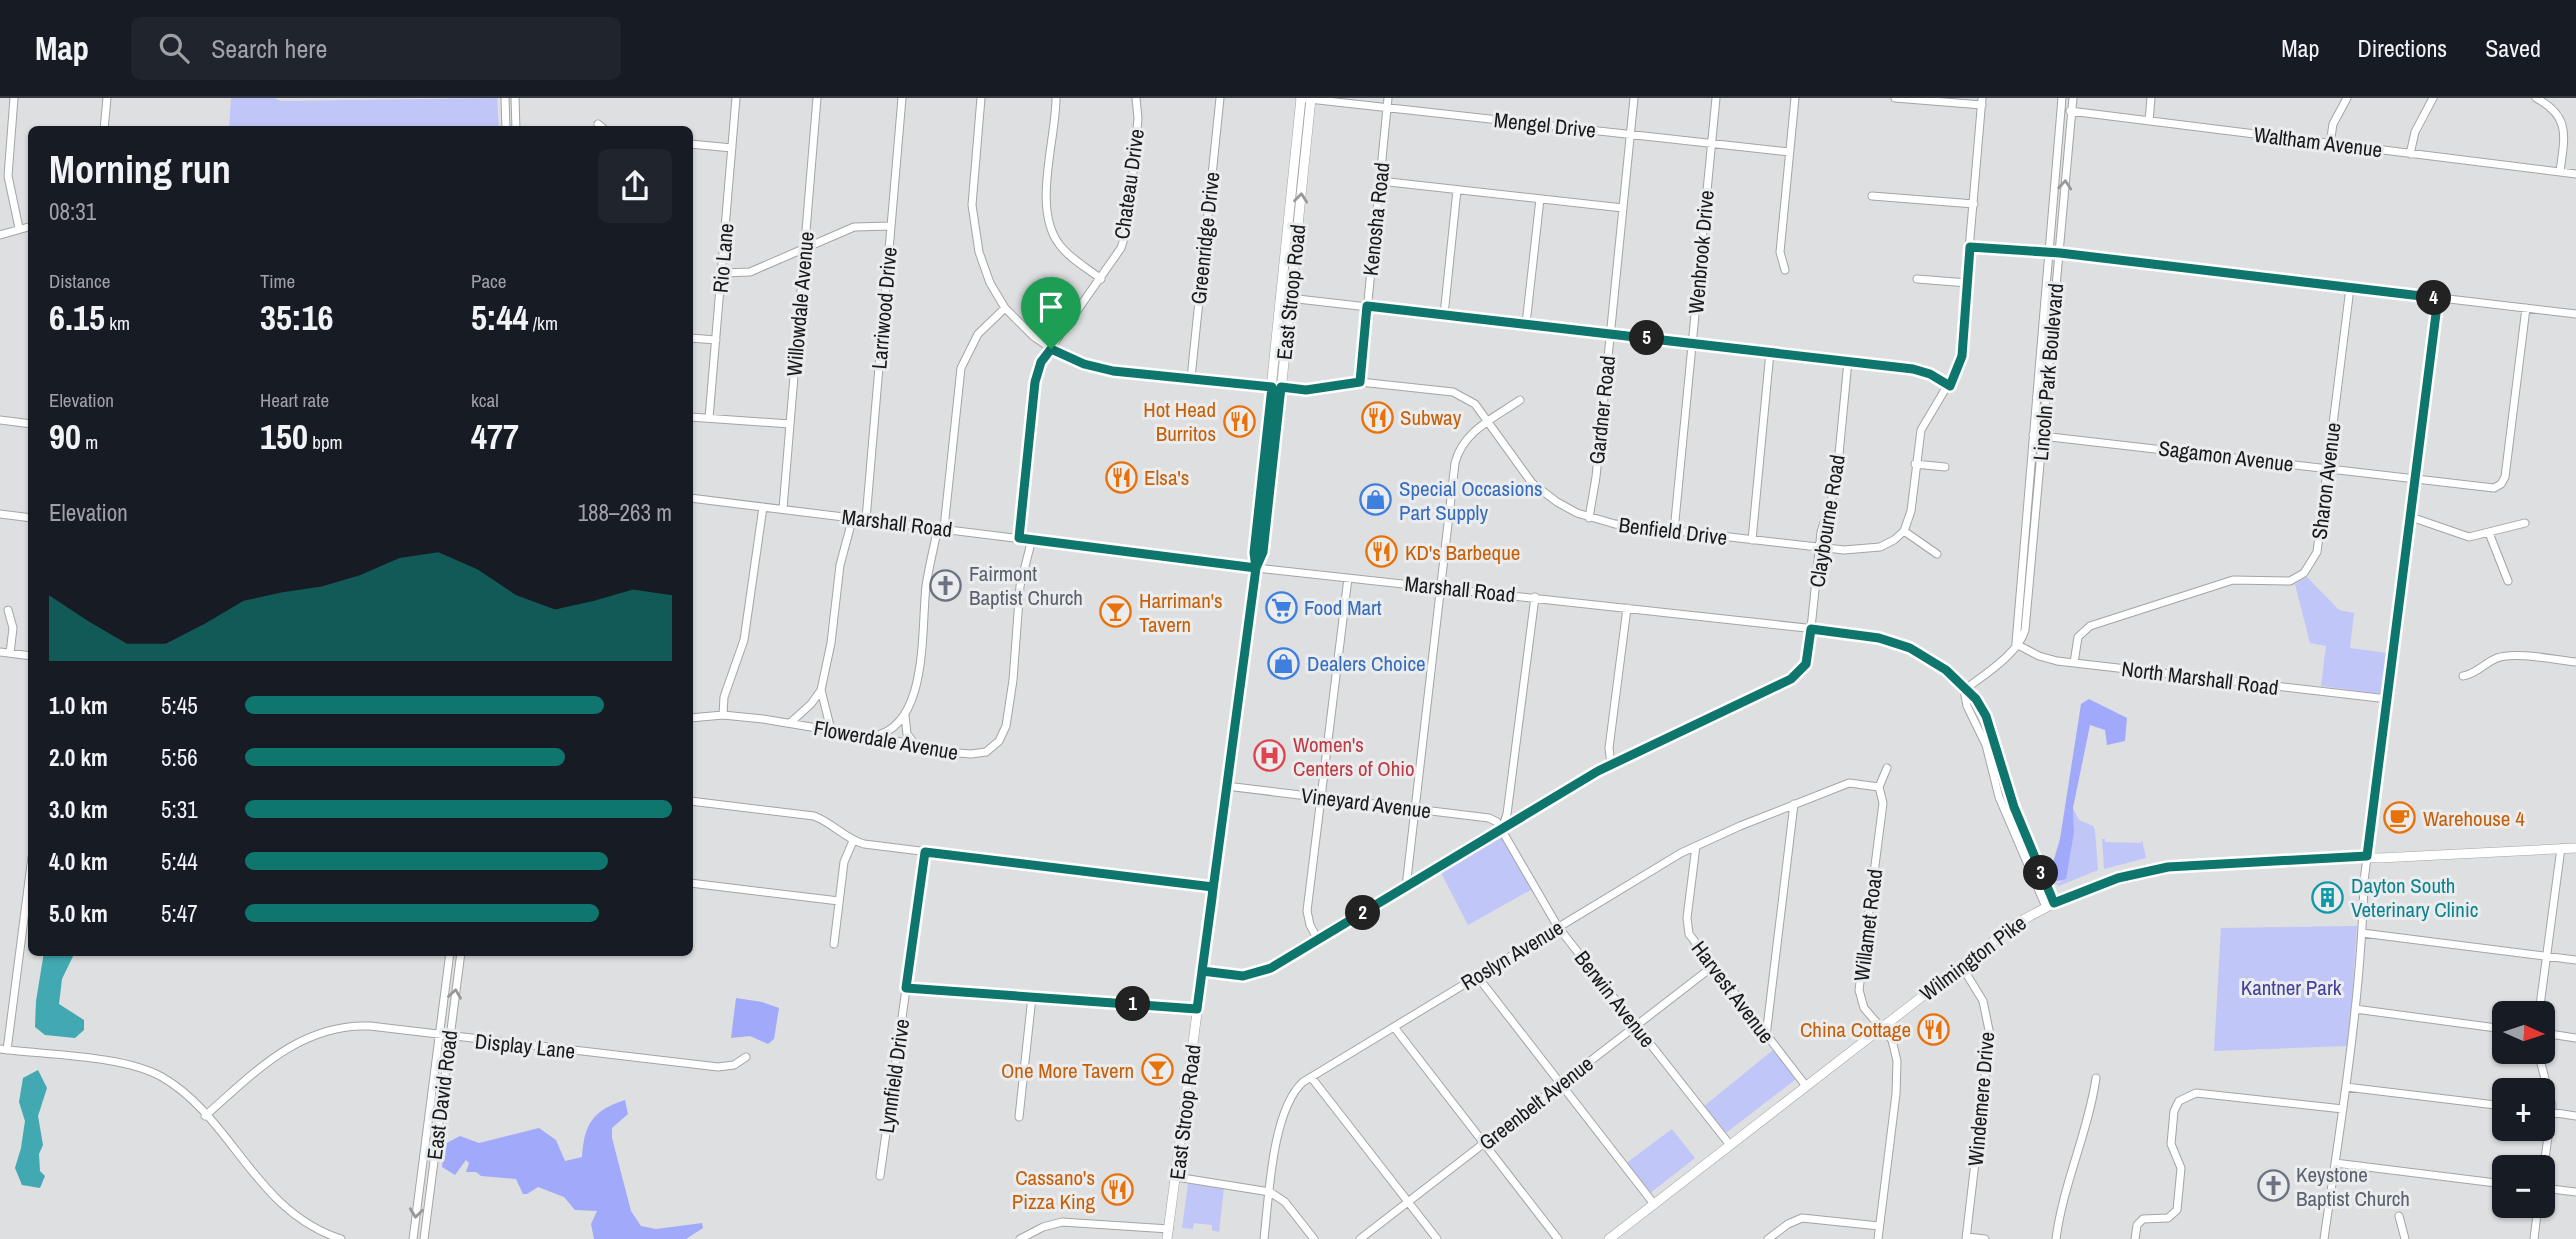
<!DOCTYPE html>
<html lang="en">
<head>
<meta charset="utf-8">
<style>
	body { margin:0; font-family:"Archivo Narrow",sans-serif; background:#20242c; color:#f1f3f6; height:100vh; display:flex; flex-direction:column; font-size:26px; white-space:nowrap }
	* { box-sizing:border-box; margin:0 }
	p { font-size:23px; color:#9ea1a6 }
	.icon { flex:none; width:38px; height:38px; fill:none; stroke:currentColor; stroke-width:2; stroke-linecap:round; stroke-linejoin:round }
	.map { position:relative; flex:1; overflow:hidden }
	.sheet { position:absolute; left:28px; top:28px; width:665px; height:830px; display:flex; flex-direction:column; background:#171b24; border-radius:10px; box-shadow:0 2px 5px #0004 }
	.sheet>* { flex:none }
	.needle { width:46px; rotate:93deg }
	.controls { position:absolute; left:2492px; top:903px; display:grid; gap:14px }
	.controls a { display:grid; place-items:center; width:63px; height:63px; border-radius:10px; background:#171b24; box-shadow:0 2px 5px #0004; font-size:35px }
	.pin { position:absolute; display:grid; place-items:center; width:60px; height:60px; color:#fff; margin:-72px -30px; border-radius:50% 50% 50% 0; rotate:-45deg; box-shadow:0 0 7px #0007 }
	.pin .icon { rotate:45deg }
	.km { position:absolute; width:35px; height:35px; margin:-18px; border-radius:50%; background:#222; color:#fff; font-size:19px; line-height:35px; text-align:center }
	.round { display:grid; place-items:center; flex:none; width:74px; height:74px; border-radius:10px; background:#20242c }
	.summary { display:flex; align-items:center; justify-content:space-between; height:119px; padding:0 21px }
	h1 { font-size:38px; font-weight:700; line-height:52px }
	.figures { display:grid; grid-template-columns:repeat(3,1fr); gap:10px; height:119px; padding:7px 21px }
	.figures div { display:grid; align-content:center }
	.figures b { font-size:35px; font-weight:700 }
	.figures small { font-size:19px; font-weight:400 }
	.figures p { font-size:19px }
	.chart { height:196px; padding:14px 21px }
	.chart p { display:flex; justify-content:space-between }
	.chart svg { width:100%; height:126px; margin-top:7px; fill:#0f766e; opacity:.7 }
	ul { padding:0 21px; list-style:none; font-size:23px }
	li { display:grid; grid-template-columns:112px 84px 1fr; align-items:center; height:52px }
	li i { height:18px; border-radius:9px; background:#0f766e }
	header { display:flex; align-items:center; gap:42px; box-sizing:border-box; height:98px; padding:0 35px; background:#171b24; border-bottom:2px solid #363941 }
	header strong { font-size:33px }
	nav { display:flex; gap:38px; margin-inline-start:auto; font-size:24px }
	.search { width:490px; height:63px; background:#20242c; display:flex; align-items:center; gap:18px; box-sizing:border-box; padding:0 24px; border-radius:10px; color:#9ea1a6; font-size:26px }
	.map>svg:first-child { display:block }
	.green { fill:#c0c6f7 }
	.forest { fill:#a1a9fa }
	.water { fill:#42a8b1 }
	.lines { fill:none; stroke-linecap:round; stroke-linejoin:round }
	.minor-casing { stroke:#a3a4a5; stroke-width:9 }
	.major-casing { stroke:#a3a4a5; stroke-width:10 }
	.minor { stroke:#fff; stroke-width:7 }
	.major { stroke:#fff; stroke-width:9 }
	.oneway { stroke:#989898 }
	.route-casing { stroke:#fff; stroke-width:14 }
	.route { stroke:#0f766e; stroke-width:9 }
	.labels { text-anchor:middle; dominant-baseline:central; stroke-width:6; stroke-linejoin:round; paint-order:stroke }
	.street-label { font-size:21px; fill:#191a1a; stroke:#ebecee }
	.food-label { font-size:21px; fill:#c56008; stroke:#ebecee; text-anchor:start }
	.shop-label { font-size:21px; fill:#366cbe; stroke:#ebecee; text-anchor:start }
	.worship-label { font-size:21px; fill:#5b616d; stroke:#ebecee; text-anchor:start }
	.health-label { font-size:21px; fill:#be3a42; stroke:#ebecee; text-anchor:start }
	.culture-label { font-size:21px; fill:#0d838f; stroke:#ebecee; text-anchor:start }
	.park-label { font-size:21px; fill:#43409e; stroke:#ebecee }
</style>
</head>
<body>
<header>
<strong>Map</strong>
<div class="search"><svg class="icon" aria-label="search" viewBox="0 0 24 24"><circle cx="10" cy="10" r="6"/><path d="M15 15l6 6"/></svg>Search here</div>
<nav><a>Map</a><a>Directions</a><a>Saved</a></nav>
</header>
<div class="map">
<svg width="2576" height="1141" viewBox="0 0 2576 1141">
	<rect width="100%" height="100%" fill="#dedfe0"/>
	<!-- green -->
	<path class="green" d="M231 0H274L281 3 497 0 499 31H229Z
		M2307 479 2339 512 2354 515 2350 550 2387 555 2382 596 2321 588 2326 548 2310 545 2295 486Z
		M2073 710 2079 722 2093 728 2095 732 2098 772 2059 788 2054 784 2060 785 2074 734Z
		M1502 731 1536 789 1468 827 1438 769Z
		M2102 741H2105V744L2141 745 2142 741 2146 760 2104 771Z
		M2357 828 2349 948 2214 953 2221 830Z
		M1773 952 1796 981 1726 1035 1703 1009Z
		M1672 1031 1695 1060 1649 1096 1625 1066Z
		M1188 1086 1224 1090 1219 1134 1212 1132V1127L1194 1125 1193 1131 1182 1130Z"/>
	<!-- forest -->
	<path class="forest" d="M2089 601 2127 620 2125 643 2107 647 2105 632 2090 627 2073 710 2074 734 2066 781 2054 784 2050 775 2060 741 2081 606Z
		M736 900 762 904 779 910 774 941 768 946 750 938 731 940Z
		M625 1002 628 1016 612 1030V1040L631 1113 641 1128 656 1131 702 1125 703 1130 686 1141H594L591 1126 597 1113 575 1112 564 1099 538 1089 527 1096H523L516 1081 481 1078 476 1074H466L469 1065 466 1062 455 1077 442 1069 445 1046 460 1038 479 1045 539 1030 556 1042 565 1063 582 1059C584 1026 593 1012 625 1002Z"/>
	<!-- water -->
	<path class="water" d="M44 854H75L62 881 59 906 84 922V932L75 940 45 937 35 929 36 903Z
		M38 972 47 990 38 1018 43 1047 39 1056 40 1073 45 1078 40 1090 22 1087 15 1070 21 1050 25 1023 19 1004 23 980Z"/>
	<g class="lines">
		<defs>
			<path id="minor" d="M14 0 8 78 19 130
				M505 0 506 32
				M515 0 516 32
				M981 0 972 107 979 154 990 185 1005 210 1033 238 1058 255 1084 266 1113 273 1290 291 1321 290 1360 284 1453 294 1475 306 1532 385 1557 404 1577 415 1615 426 1844 452 1880 449 1894 442 1904 433 1911 413 1921 332 1959 268 1982 0
				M1056 0C1056 42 1032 110 1059 146 1069 160 1087 170 1101 181
				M1300 0 1789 54
				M1895 0 1982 7
				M2536 0C2572 19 2564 40 2560 74
				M2070 13 2576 76
				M2149 23 2151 0
				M598 26 605 32
				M104 32 107 0
				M690 46 732 50
				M2330 46 2333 26 2347 0
				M2410 56 2415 34 2433 0
				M1380 83 1623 110
				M1872 98 1974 106
				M0 137 32 128
				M1970 148 2060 155 2576 216
				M1785 172 1780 154 1795 0
				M722 175 750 174 854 129 891 128
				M1917 181 1968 185
				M1280 199 1913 271 1930 276 1950 288
				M1444 217 1457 92
				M1526 226 1540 101
				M690 240 716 242
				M1191 280 1220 0
				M1360 284 1388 0
				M690 319 790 326
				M709 320 736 0
				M0 322 32 326
				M2033 337 2494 390 2501 386 2505 379 2526 210
				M1915 366 1945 369
				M690 400 1256 470 1834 533 1879 540 1923 556 1946 572 1976 601 1986 618 2014 709 2054 805
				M783 411 817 0
				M0 416 32 420
				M2411 419 2469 439 2525 425
				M1589 420 1596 379 1634 0
				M866 421 902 0
				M944 430 961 270 978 236 1005 210
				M1674 433 1716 0
				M1904 433 1937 456
				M2489 435 2508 483
				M1019 440 1037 274 1041 264 1121 150 1128 128 1138 20 1136 0
				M1752 442 1770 254
				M8 512 13 530 10 555
				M2016 545 2062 0
				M2016 546 2039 558 2057 563 2388 601
				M0 554 32 558
				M2074 565 2078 539 2090 528 2233 482 2290 483 2304 475 2317 454 2350 190
				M2463 578C2477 576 2484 565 2497 560 2515 553 2556 562 2576 564
				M821 592 831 632
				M1964 592C1984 577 2018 556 2025 532L2073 0
				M1964 592 1967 608 1986 647 1999 699 2046 809
				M723 617 724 599 744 542 763 409
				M905 618 907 636 914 645
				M690 620 723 617 763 621 907 645 946 654 971 656 986 654 999 643 1006 628 1013 582 1020 488 1032 441
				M790 625 811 606 821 592 831 545 840 467 853 419
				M874 638C929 628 921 530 926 488 929 468 934 449 938 429
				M1611 666 1609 650 1627 510
				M1226 688 1489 720 1497 724 1558 829 1730 1047
				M690 703 814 718C833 725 845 741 864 746L1213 789
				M1502 731 1507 716 1535 499
				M1696 748 1687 820 1689 836 1806 988
				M690 785 839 803
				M1406 789 1455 365C1463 333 1494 320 1520 302
				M2362 835 2576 862
				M1318 842 1310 827 1307 813 1348 480
				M834 846 844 764 853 743
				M1961 867 1983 903 1990 937 1966 1141
				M1202 873 1243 878 1271 870 1598 673 1798 577 1808 559 1821 434 1836 387 1848 263
				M1477 878 1654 1106
				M906 890 1197 911
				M2355 911 2504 931
				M2539 915 2561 750
				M1394 929 1558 1141
				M2543 935 2576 940
				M1766 938 1794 706
				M0 951C46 957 123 957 162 979 233 1020 254 1113 341 1141
				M7 952 32 759
				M2538 954 2552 1008 2543 1076
				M1311 979 1437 1141
				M2346 989 2504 1008
				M2543 1013 2576 1018
				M205 1018C254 975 300 925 370 928L718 969 734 967 746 959
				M1019 1019 1032 899
				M2335 1065 2504 1086
				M880 1078 925 754
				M1176 1079 1270 1094 1285 1104 1314 1141
				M2543 1090 2576 1094
				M2399 1118 2405 1141
				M1967 1139 1985 1141
				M413 1141 450 854
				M424 1141 461 854
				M1020 1141 1043 1129 1062 1124 1169 1131
				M1264 1141C1269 1098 1272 1012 1303 984L1681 755 1740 728 1849 685 1879 689
				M1360 1141 1712 869
				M1768 1141 1788 1126 1802 1120 1879 1128
				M1878 1141 1896 996 1897 963 1892 942 1864 910 1859 892 1883 705 1879 689 1887 670
				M2056 1141C2063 1086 2088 1035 2096 980
				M2135 1141 2137 1127 2143 1121 2168 1120 2177 1112 2181 1070 2171 1046 2174 1013 2179 1003 2196 995 2343 1011
				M2324 1141C2341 1023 2361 903 2364 783L2438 200
				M2534 1141 2538 1108"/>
			<path id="major" d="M1256 470 1263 454 1272 382 1311 0
				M1167 1141 1256 470 1254 455 1301 0
				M1609 1141 2017 825 2064 800 2118 780 2168 769 2332 759 2380 760 2576 750"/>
		</defs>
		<!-- minor casing -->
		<use href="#minor" class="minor-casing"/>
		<!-- major casing -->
		<use href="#major" class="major-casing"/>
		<!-- minor -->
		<use href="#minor" class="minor"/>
		<!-- major -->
		<use href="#major" class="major"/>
	</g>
	<!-- one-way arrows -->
	<defs><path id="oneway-chevron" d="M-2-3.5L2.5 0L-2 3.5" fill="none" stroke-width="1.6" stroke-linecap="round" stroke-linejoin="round" transform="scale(1.75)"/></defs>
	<g class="oneway">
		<use href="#oneway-chevron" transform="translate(2065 87) rotate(-85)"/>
		<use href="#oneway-chevron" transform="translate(1301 100) rotate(-84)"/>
		<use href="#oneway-chevron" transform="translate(455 896) rotate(-82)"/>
		<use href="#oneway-chevron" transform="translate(416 1115) rotate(97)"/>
	</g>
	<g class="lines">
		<defs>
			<path id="route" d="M1051 251 1084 266 1113 273 1272 289 1254 455 1256 470C1237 617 1216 764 1197 911L906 890 925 754 1213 789 1212 800 1202 873 1243 878 1271 870 1598 673 1791 581 1806 566 1811 531 1879 540 1910 550 1946 572 1976 601 1986 618 2014 709 2054 805 2118 780 2168 769 2367 758 2438 200 2060 155 1970 149 1962 258 1950 288 1930 276 1913 271 1367 208 1360 284 1306 292 1281 289 1263 454 1256 470 1019 440 1035 284 1041 264 1051 251"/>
		</defs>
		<!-- route casing -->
		<use href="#route" class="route-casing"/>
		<!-- route -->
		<use href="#route" class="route"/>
	</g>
	<!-- icons -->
	<defs>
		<symbol id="restaurant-ring" viewBox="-11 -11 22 22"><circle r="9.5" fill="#ebecee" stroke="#e8710a" stroke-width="1.5"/><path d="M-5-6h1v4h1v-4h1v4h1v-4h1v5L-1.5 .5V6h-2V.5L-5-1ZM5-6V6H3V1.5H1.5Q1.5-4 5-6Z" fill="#e8710a"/></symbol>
		<symbol id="shop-ring" viewBox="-11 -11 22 22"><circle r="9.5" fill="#ebecee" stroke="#3f7fe0" stroke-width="1.5"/><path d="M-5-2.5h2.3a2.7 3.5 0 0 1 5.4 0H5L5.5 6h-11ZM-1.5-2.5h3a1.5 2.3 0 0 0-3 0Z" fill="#3f7fe0"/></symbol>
		<symbol id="church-ring" viewBox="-11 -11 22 22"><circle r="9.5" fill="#ebecee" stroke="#6b7280" stroke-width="1.5"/><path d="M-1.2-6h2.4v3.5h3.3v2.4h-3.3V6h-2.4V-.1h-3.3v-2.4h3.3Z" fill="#6b7280"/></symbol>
		<symbol id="supermarket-ring" viewBox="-11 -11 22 22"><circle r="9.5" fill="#ebecee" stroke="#3f7fe0" stroke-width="1.5"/><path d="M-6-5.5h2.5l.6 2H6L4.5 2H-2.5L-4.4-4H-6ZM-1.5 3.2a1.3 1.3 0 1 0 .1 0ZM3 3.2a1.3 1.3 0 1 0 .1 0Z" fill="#3f7fe0"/></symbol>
		<symbol id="bar-ring" viewBox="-11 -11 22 22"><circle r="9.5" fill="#ebecee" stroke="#e8710a" stroke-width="1.5"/><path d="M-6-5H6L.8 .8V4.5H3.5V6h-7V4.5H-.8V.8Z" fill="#e8710a"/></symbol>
		<symbol id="hospital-ring" viewBox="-11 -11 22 22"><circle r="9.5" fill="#ebecee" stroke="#e0444e" stroke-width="1.5"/><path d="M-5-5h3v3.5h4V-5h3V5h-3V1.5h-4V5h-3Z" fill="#e0444e"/></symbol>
		<symbol id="cafe-ring" viewBox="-11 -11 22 22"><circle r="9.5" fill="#ebecee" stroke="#e8710a" stroke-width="1.5"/><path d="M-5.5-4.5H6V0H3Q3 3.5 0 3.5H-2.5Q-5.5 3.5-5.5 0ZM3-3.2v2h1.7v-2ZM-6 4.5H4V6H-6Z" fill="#e8710a"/></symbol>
		<symbol id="building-ring" viewBox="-11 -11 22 22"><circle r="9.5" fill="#ebecee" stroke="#0f9aa8" stroke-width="1.5"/><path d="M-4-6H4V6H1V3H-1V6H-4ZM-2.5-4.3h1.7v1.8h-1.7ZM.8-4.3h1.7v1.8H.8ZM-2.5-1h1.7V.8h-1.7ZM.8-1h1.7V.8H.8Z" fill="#0f9aa8"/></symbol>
	</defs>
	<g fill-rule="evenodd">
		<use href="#restaurant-ring" x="1360" y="302" width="35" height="35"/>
		<use href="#restaurant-ring" x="1222" y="306" width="35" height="35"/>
		<use href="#restaurant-ring" x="1104" y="362" width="35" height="35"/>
		<use href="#shop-ring" x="1358" y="384" width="35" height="35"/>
		<use href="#restaurant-ring" x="1364" y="436" width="35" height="35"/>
		<use href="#church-ring" x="928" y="470" width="35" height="35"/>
		<use href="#supermarket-ring" x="1264" y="492" width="35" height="35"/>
		<use href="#bar-ring" x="1098" y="496" width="35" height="35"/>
		<use href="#shop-ring" x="1266" y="548" width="35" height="35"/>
		<use href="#hospital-ring" x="1252" y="640" width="35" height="35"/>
		<use href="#cafe-ring" x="2382" y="702" width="35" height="35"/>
		<use href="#building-ring" x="2310" y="782" width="35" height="35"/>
		<use href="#restaurant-ring" x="1916" y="914" width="35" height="35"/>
		<use href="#bar-ring" x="1140" y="954" width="35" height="35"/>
		<use href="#church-ring" x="2256" y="1070" width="35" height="35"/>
		<use href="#restaurant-ring" x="1100" y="1074" width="35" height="35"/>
	</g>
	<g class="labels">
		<!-- street labels -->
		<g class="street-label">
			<text transform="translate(1545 27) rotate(6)">Mengel Drive</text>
			<text transform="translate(2318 44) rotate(7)">Waltham Avenue</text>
			<text transform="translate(1129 86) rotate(-82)">Chateau Drive</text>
			<text transform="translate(1376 121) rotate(-84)">Kenosha Road</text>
			<text transform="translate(1205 140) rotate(-84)">Greenridge Drive</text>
			<text transform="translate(1701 154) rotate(-85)">Wenbrook Drive</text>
			<text transform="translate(723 160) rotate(-85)">Rio Lane</text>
			<text transform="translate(1291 194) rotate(-84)">East Stroop Road</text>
			<text transform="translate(800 206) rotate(-85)">Willowdale Avenue</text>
			<text transform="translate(884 210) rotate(-85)">Larriwood Drive</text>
			<text transform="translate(2048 274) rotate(-85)">Lincoln Park Boulevard</text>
			<text transform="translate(1602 312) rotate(-84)">Gardner Road</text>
			<text transform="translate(2226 358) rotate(7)">Sagamon Avenue</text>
			<text transform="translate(2326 383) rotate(-83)">Sharon Avenue</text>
			<text transform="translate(1827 423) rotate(-81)">Claybourne Road</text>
			<text transform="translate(897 425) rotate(7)">Marshall Road</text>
			<text transform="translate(1673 433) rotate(7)">Benfield Drive</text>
			<text transform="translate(1460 491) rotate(6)">Marshall Road</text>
			<text transform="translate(2200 580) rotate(7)">North Marshall Road</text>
			<text transform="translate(886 642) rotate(10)">Flowerdale Avenue</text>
			<text transform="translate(1366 705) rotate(7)">Vineyard Avenue</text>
			<text transform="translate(1868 827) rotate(-83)">Willamet Road</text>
			<text transform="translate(1512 857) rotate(-31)">Roslyn Avenue</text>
			<text transform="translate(1973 860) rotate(-37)">Wilmington Pike</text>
			<text transform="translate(1733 894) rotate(53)">Harvest Avenue</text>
			<text transform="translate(1615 901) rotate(52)">Berwin Avenue</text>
			<text transform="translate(525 948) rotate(6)">Display Lane</text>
			<text transform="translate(894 978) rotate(-82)">Lynnfield Drive</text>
			<text transform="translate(442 997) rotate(-83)">East David Road</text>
			<text transform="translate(1981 1001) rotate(-85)">Windemere Drive</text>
			<text transform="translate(1536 1005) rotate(-38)">Greenbelt Avenue</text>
			<text transform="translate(1185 1014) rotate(-83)">East Stroop Road</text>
		</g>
		<!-- food labels -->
		<g class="food-label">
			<text x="1216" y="311" text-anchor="end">Hot Head<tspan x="1216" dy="24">Burritos</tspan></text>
			<text x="1400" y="319">Subway</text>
			<text x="1144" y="379">Elsa's</text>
			<text x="1405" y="454">KD's Barbeque</text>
			<text x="1139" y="502">Harriman's<tspan x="1139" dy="24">Tavern</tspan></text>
			<text x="2423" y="720">Warehouse 4</text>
			<text x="1911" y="931" text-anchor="end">China Cottage</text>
			<text x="1134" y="972" text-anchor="end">One More Tavern</text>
			<text x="1095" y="1079" text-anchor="end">Cassano's<tspan x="1095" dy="24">Pizza King</tspan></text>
		</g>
		<!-- shop labels -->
		<g class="shop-label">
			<text x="1399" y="390">Special Occasions<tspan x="1399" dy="24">Part Supply</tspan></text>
			<text x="1304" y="509">Food Mart</text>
			<text x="1307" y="565">Dealers Choice</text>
		</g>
		<!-- worship labels -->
		<g class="worship-label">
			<text x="969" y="475">Fairmont<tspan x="969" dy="24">Baptist Church</tspan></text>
			<text x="2296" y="1076">Keystone<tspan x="2296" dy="24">Baptist Church</tspan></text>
		</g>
		<!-- health labels -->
		<g class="health-label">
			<text x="1293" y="646">Women's<tspan x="1293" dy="24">Centers of Ohio</tspan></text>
		</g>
		<!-- culture labels -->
		<g class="culture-label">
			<text x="2351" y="787">Dayton South<tspan x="2351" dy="24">Veterinary Clinic</tspan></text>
		</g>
		<!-- park labels -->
		<g class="park-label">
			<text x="2291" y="889">Kantner Park</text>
		</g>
	</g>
</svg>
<div class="controls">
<a><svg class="needle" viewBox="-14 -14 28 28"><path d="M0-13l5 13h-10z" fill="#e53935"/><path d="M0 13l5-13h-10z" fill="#9ea1a6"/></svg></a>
<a>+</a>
<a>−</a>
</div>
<div class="pin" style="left:1051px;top:251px;background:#1e9e55"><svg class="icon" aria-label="arrive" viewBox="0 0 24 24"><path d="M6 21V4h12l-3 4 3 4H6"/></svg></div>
<b class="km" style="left:1133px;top:906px">1</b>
<b class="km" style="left:1363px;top:815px">2</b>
<b class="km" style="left:2041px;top:775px">3</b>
<b class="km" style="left:2434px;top:200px">4</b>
<b class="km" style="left:1647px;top:240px">5</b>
<section class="sheet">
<div class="summary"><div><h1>Morning run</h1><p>08:31</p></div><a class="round"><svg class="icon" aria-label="share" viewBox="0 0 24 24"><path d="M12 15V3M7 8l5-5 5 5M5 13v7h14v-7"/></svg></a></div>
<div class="figures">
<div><p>Distance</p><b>6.15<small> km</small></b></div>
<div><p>Time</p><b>35:16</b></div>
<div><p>Pace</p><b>5:44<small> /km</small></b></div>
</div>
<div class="figures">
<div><p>Elevation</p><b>90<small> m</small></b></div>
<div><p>Heart rate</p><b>150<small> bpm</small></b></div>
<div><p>kcal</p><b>477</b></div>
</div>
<div class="chart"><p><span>Elevation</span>188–263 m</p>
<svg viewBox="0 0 160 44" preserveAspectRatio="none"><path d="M0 44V21L10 30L20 38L30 38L40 31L50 23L60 20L70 18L80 14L90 8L100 6L110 12L120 21L130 26L140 23L150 19L160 21V44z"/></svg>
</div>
<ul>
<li><b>1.0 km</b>5:45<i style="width:84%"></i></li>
<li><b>2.0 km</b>5:56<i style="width:75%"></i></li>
<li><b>3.0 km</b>5:31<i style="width:100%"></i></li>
<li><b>4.0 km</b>5:44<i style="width:85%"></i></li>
<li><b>5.0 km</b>5:47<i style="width:83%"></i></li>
</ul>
</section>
</div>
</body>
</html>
